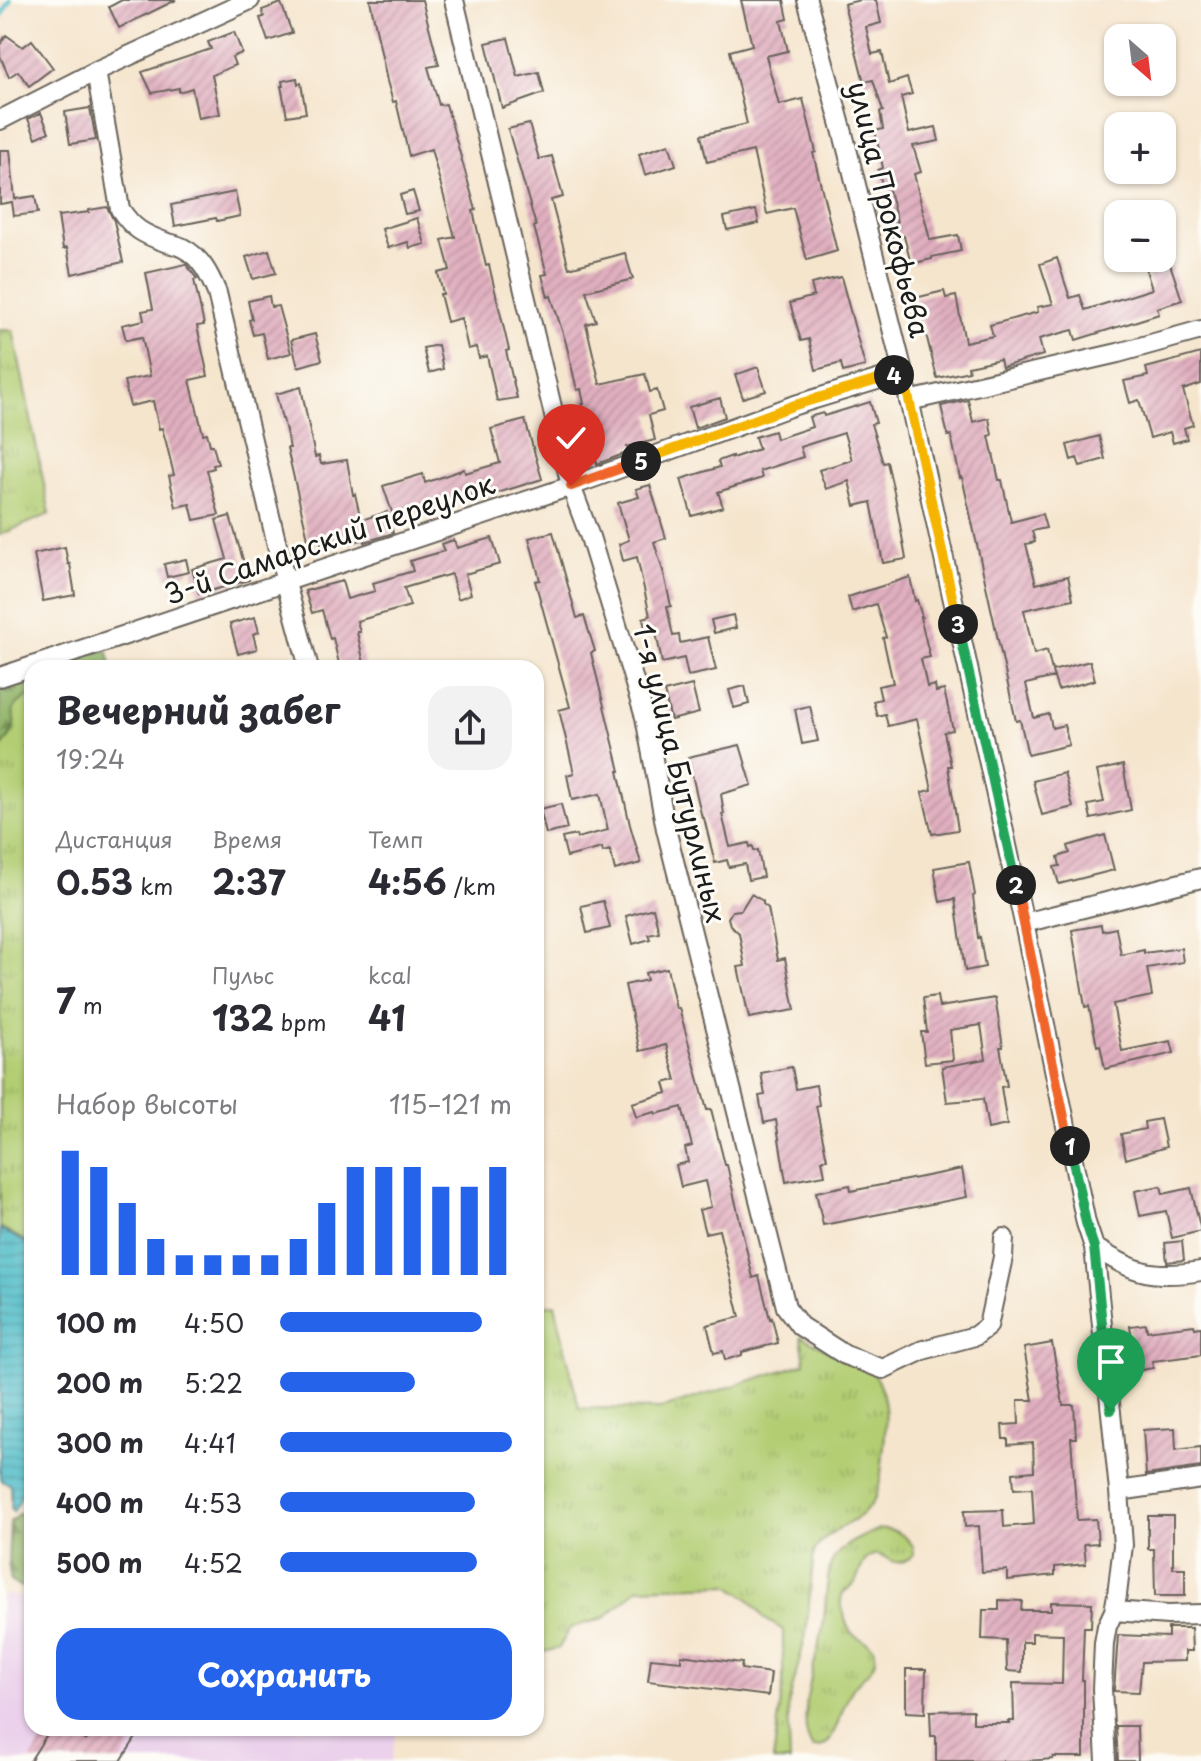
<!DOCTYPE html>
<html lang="ru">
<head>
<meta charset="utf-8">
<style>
	body { margin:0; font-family:"Playpen Sans",sans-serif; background:#f2f2f3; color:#2b2b33; height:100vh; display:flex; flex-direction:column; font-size:30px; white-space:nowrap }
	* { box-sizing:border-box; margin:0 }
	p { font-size:26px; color:#7c7c81 }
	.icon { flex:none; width:44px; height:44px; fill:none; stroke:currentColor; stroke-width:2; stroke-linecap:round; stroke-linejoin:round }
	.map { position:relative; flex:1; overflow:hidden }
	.panel { position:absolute; left:24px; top:660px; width:520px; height:1076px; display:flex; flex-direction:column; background:#fff; border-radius:24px; box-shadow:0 2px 6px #0004 }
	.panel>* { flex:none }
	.needle { width:52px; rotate:152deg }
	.controls { position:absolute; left:1104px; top:24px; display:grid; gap:16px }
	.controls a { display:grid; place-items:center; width:72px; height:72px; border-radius:16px; background:#fff; box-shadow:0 2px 6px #0004; font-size:40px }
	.pin { position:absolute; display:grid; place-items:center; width:68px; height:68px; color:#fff; margin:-82px -34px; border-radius:50% 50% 50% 0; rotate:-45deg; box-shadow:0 0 8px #0007 }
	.pin .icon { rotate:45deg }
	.km { position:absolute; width:40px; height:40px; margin:-20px; border-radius:50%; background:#222; color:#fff; font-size:22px; line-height:40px; text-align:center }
	.round { display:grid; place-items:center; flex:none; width:84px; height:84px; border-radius:24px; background:#f2f2f3 }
	.summary { display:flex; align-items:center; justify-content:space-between; height:136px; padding:0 32px }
	h1 { font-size:36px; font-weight:700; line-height:60px }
	.figures { display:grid; grid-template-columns:repeat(3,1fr); gap:12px; height:136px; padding:8px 32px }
	.figures div { display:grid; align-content:center }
	.figures b { font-size:34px; font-weight:700 }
	.figures small { font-size:22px; font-weight:400 }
	.figures p { font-size:22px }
	.chart { height:224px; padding:16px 32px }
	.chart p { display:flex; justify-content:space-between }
	.chart svg { width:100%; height:144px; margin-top:8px; stroke:#2563eb; stroke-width:6 }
	.cta { display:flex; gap:16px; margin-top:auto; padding:16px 32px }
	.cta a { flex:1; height:92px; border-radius:24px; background:#2563eb; color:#fff; font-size:32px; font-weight:700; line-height:92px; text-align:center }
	ul { padding:0 32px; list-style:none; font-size:26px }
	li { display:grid; grid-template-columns:128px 96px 1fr; align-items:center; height:60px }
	li i { height:20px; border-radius:10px; background:#2563eb }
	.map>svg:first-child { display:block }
	.built { fill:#ebd1eb }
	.grass { fill:url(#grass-tufts); stroke:#677447; stroke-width:2 }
	.forest { fill:url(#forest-firs); stroke:#546640; stroke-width:2 }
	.water { fill:url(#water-rules); stroke:#346b71; stroke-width:2 }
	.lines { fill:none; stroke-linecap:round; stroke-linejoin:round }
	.stream { stroke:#4cbac6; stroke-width:5 }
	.building { fill:url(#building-hatch) }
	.street-casing { stroke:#68625a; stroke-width:22 }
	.street { stroke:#fff; stroke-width:18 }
	.split-1-casing { stroke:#fff; stroke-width:16 }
	.split-2-casing { stroke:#fff; stroke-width:16 }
	.split-3-casing { stroke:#fff; stroke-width:16 }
	.split-4-casing { stroke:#fff; stroke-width:16 }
	.split-5-casing { stroke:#fff; stroke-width:16 }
	.split-6-casing { stroke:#fff; stroke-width:16 }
	.split-1 { stroke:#22a559; stroke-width:10 }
	.split-2 { stroke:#f0652b; stroke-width:10 }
	.split-3 { stroke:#22a559; stroke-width:10 }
	.split-4 { stroke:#f5b400; stroke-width:10 }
	.split-5 { stroke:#f5b400; stroke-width:10 }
	.split-6 { stroke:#f0652b; stroke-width:10 }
	.labels { text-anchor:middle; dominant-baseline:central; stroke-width:6; stroke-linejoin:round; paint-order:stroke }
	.street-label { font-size:28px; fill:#1c1c1c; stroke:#fdfcf7 }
</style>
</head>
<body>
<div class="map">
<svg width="1201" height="1761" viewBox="0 0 1201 1761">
	<defs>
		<pattern id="grass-tufts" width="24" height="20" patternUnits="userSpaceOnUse" patternTransform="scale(2)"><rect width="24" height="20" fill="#b2cd72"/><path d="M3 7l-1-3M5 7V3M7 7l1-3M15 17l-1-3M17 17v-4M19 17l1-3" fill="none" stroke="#98af62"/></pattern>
		<pattern id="forest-firs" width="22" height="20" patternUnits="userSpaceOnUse" patternTransform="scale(2)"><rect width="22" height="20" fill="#8db064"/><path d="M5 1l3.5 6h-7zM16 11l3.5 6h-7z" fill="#728e52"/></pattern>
		<pattern id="water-rules" width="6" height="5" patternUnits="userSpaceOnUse" patternTransform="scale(2)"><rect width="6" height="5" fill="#4cbac6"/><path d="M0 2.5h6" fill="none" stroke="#429faa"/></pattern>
		<pattern id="building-hatch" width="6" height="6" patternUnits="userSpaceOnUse" patternTransform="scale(2)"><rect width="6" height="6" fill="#e0afbf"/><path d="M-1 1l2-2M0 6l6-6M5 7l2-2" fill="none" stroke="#c096a4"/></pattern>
	</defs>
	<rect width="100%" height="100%" fill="#fdfcf7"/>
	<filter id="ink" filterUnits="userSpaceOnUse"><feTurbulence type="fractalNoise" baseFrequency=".0125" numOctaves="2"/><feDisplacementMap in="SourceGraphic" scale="16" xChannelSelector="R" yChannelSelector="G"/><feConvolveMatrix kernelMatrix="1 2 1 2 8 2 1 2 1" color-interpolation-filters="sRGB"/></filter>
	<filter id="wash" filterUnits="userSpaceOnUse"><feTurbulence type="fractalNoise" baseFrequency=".006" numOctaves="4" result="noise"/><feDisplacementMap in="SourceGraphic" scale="32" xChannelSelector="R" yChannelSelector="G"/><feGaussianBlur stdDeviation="1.8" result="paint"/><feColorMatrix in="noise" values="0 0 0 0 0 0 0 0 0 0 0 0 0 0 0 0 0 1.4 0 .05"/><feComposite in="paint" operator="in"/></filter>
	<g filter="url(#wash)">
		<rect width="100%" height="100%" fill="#f5e5cd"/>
		<!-- built -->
		<path class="built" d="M2 1594 32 1598V1728H397L391 1761H0V1614Z"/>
		<!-- grass -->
		<path class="grass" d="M0 330H13L50 514 0 535Z
			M32 675V1247L29 1243 0 1227V686Z
			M555 1304 579 1408 660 1409 793 1367 805 1363 801 1336 872 1373C892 1396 885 1436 882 1464 881 1475 880 1490 874 1500 861 1524 826 1528 814 1552L806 1634 788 1706 790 1761H773L783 1684V1630L765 1619 750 1600 729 1585 639 1588 604 1618 570 1628 559 1648 536 1654V1306Z
			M880 1529C895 1528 905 1534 913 1546L914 1554C890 1578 884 1541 865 1561 860 1567 859 1577 855 1583 851 1588 844 1589 842 1596 840 1601 842 1608 844 1614 845 1620 847 1626 850 1631 858 1641 875 1640 875 1656 876 1670 858 1679 852 1690 842 1706 839 1726 829 1741 824 1747 820 1747 813 1748 793 1724 818 1656 823 1627 826 1607 826 1586 830 1566 839 1544 860 1538 880 1529Z"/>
		<!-- forest -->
		<path class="forest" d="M104 649 108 652 112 668H39Z
			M32 670V695C0 710 21 717 12 733 9 740 3 743 0 750V681Z
			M24 1513 32 1514V1592L11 1582 8 1563 10 1522 18 1514Z"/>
		<!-- water -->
		<path class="water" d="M0 1229 27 1243 32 1249V1470L26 1474 20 1500 13 1512 11 1509V1488L10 1484 3 1482 0 1477Z"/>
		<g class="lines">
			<!-- stream -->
			<path class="stream" d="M0 18 10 0"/>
		</g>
		<g id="blocks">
			<!-- building -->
			<path class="building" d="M122 0H176L119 28 109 7Z
				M370 0H422L439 65 428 67 439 105 446 104 476 210 473 211 486 266 489 265 509 350 506 351 517 398 497 401 487 356 479 358 476 347 468 349 461 318 447 322 440 294H443L438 273 450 270 442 240 455 237 431 149 409 156 396 101 393 102 387 81Z
				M741 0H784L788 19 781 21 788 51 766 56 779 105 803 99 816 152 813 153 837 251 807 260 793 208 767 214 753 151 707 162 701 135 747 124 730 51 752 45Z
				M860 0H876L881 23 866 27 872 54 882 52 889 84 907 78 912 94 901 97 909 133 936 127 939 141 913 146 921 172 914 174 930 240 958 235 961 251 932 257V259L911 264 904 236 894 239 890 223 897 222 887 182 882 184 878 170 883 168 875 131 883 129 880 112 883 111 873 80 864 82 844 4Z
				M281 3 292 33 268 41 260 18 264 17 262 10Z
				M234 32 242 53 232 57 235 65 212 75 220 114 198 118 192 88 179 92V88L152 93 142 72 211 49 208 42Z
				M6 35 23 47 32 40 53 68 29 86 18 71 9 77 0 56V45Z
				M508 38 518 77 539 72 544 93 502 108 486 43Z
				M297 78 298 84 301 83 306 113 287 116 281 86H283L282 81Z
				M90 108 96 140 70 144 65 112Z
				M41 113 49 132 36 138 28 119Z
				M529 124 539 159 552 156 563 197 551 200 569 268 625 253 633 279 586 291 596 321 586 324 600 384 645 374 650 392 657 390 663 411 649 415 655 440 627 447 629 452 597 464 582 404H584L581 389 577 390 566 343 551 296 548 297 542 275 547 274 534 227 536 226 508 129Z
				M669 144 676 165 645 175 639 154Z
				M0 150H10L15 199 35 196 38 213 14 216 12 202 0 204Z
				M413 191 419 211 405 214 400 195Z
				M235 192 240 216 217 221 216 218 175 226 171 205Z
				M107 207 114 221 123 262 72 274 67 248 63 249 58 216 89 212V210Z
				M756 210 759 223 727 230 724 217Z
				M417 218 425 244 410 248 408 242 388 248 382 229Z
				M269 250 276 273 253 279 246 257Z
				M1057 258 1070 298 1080 295 1085 310 1152 289 1142 258H1168L1182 300 1157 308 1159 314 1076 340 1073 330 1039 339 1043 355 1002 367 1000 359 968 366 969 371 937 378 923 322 921 323 915 298 944 291 946 298 956 296 965 342 993 336 990 325 1038 312 1037 307 1053 304 1040 264Z
				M186 264 197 279 194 280 204 325 197 326 208 376 190 380 203 434 207 433 210 445H213L218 464 213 465 214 468 207 470 219 515 194 520 190 504 176 507 169 476 174 475 166 442 162 428 159 429 153 401 130 406 124 381 150 376 142 337 126 340 122 325 144 320 142 311 153 309 146 273Z
				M841 277 865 366 843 372 841 363 816 370 809 339 801 341 790 303 814 296 811 284Z
				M269 296 271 307 278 306 291 353 268 359 262 333 253 335 249 320 252 319 248 301Z
				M315 334 322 360 298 367 291 340Z
				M438 345 443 369 429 373 423 348Z
				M1201 353V384L1183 390 1193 425 1184 428 1187 439 1173 443 1170 432 1150 438 1139 400 1130 403 1124 381 1148 376 1146 368Z
				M758 367 766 391 743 398 735 375Z
				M301 387 315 457 319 456 321 464 347 460 353 495 355 494 361 520 387 512 393 533 365 542 364 539 348 544V540L322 546 320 540 309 543 287 448H290L283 419H282L276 394Z
				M720 398 725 417 695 428 689 407Z
				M968 400 973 422 989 418 992 435 989 436 999 480H1002L1011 522 1042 514 1046 528 1032 531 1035 542 1026 544 1036 584 1068 576 1073 599 1024 610 1034 654 1047 650 1052 671 1090 661 1095 680 1058 690 1052 672 1054 677 1026 684 1034 718 1049 714 1052 728 1064 725 1069 745 1028 755 1020 720 1016 721 962 477 960 478 951 435 948 436 941 406Z
				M870 402 876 423 871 424 883 463 887 462 895 496 906 559 883 563 871 502 855 506 849 481 826 489 819 470 852 460 844 433 800 447 803 457 760 471 762 478 718 492 723 507 692 516 681 479 720 467 718 461 732 456V458L759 449 755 437 774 431 776 439 812 427 809 417 823 413 824 416Z
				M525 420 542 479 485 497 484 491 444 506 442 503 394 518 383 486 423 474 425 483 464 469 465 473 500 463 491 429Z
				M1099 436 1105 459 1080 466 1077 458 1071 460 1067 445Z
				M650 485 666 538 654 542 664 574 671 606 667 607 673 636 679 635 680 643 708 637 716 670 688 676 684 658 662 663 656 632 646 634 643 618 650 616 637 557 623 561 619 544 629 540 618 503 639 497 636 489Z
				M230 516 249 580 199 594 192 569 227 559 216 520Z
				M553 532 577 618 584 616 595 651 591 653 620 771H618L630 825 641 863 615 870 610 850 603 852 602 848 567 857 562 838 576 835 577 838 608 830 600 794 572 800 567 775 574 773 559 710 570 707 535 581 540 580 529 538Z
				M492 538 500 564 465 574 471 594 458 599 451 574 404 588 410 606 357 621 360 632H357L365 668H340L333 638 330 639 322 610 312 613 305 591 342 581 347 599 375 591 373 583 413 571 410 561 444 551 441 544 454 540 457 548Z
				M65 547 68 564H70L75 595 43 601 34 554Z
				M186 559 189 572 167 577 164 564Z
				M910 577 915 601 917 600 922 617H920L930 657 921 659 927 687 935 685 936 692 944 690 953 730 944 732 951 766H948L958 830 932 834 922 792 932 790 917 719 888 726 885 714 877 716 873 701 881 699 878 686 893 683 883 638 886 637 876 604 852 612 848 597Z
				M733 615 736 628 714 633 711 620Z
				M255 617 259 632 253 634 257 649 238 654 230 624Z
				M692 685 699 713 671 720 664 692Z
				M745 686 749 704 734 708 729 690Z
				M810 706 818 741 802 744 795 709Z
				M740 745 752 785 721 794 724 814H722L730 847 749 843 750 847 753 846 754 851 758 850 763 877 748 880 745 864 729 867 727 860 715 863 704 818H702L688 757Z
				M1123 765 1131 810 1091 819 1088 805 1104 802 1097 771Z
				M1064 773 1073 807 1042 815 1033 781Z
				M561 804 567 829 546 834 540 809Z
				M1105 835 1114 870 1059 884 1054 867 1060 866 1058 857 1070 853 1068 846Z
				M969 862 975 895 973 896 978 938 980 937 985 967 965 971 955 899 940 902 934 868Z
				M751 894 763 901V904L768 908 778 960 785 958 795 1010 749 1018 738 967 745 966 739 933 730 925 728 918 732 911 741 910Z
				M603 901 610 928 587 933 581 906Z
				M653 908 659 932 648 934 650 939 633 944 626 916Z
				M1101 925 1102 931 1116 928 1121 955 1144 950V953L1181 948 1183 962 1147 968 1152 996 1113 1004 1122 1051 1171 1041 1174 1053 1105 1069 1100 1045 1097 1046 1089 1006 1085 1007 1072 930Z
				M667 968 676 1009 679 1008 707 1110 711 1109 725 1165H727L753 1278 759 1276 770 1319 772 1318 778 1343 742 1352V1355L725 1360 723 1351 714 1353 707 1325 740 1317 719 1230 705 1233 699 1210 711 1207 705 1181 681 1187 676 1165 688 1162 685 1148 692 1146 682 1107 656 1114 655 1112 636 1117 632 1103 667 1093 664 1083 676 1080 666 1045 640 1051 625 985 647 980 645 973Z
				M937 996 939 1007 995 998 1003 1047H1000L1007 1086 1001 1087 1007 1125 988 1129 983 1099 947 1102 942 1067 986 1059 981 1025 950 1030 953 1060 925 1063 921 1032H927L923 998Z
				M792 1067 796 1089 816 1085 819 1105 816 1106 827 1159 822 1160 825 1175 786 1182 776 1120 764 1123 759 1096 765 1095 761 1073Z
				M1160 1119 1166 1147 1126 1159 1121 1134 1145 1129 1144 1122Z
				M962 1169 967 1197 823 1225 816 1192 850 1185 851 1191Z
				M1161 1186 1163 1194 1191 1188 1201 1231 1172 1238 1166 1211 1140 1216 1135 1191Z
				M1182 1241 1184 1260 1167 1262 1165 1243Z
				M1146 1324 1147 1331 1194 1325 1195 1328 1201 1327V1355L1152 1361 1153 1368 1136 1371 1130 1326Z
				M1052 1343 1063 1405H1074L1076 1438H1071L1077 1520 1096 1519 1098 1543 1084 1544 1086 1564 1055 1567V1575L1007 1580V1570L982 1572 979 1526 965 1527 964 1511 1003 1510 1004 1527 1034 1524 1032 1488 1014 1489 1013 1473 1034 1471 1033 1443 1008 1445V1439H1003L1002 1425 1019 1424 1018 1400H1033L1024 1348Z
				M1175 1428 1176 1450 1201 1447V1467L1146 1475 1143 1430Z
				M1148 1516H1173V1568H1185V1596H1155L1154 1549H1148Z
				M999 1600 1022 1601 1021 1610H1051V1602L1092 1603 1091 1627H1084L1082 1680H1084V1757H1053V1759L1026 1761H936V1736H931L930 1711 973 1710V1723H1009L1008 1721H1014L1013 1683 1062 1684 1063 1634 1032 1633V1642H1022V1672L1007 1671 1006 1640 982 1639 983 1610H999Z
				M1168 1628H1191L1192 1651H1185V1661L1142 1662 1139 1692 1114 1691 1118 1635 1168 1637Z
				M681 1655 742 1663 741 1669 771 1673 768 1696 648 1681 651 1658 681 1661Z
				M906 1669H926L925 1713 906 1712Z
				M1116 1726H1137L1138 1761H1118Z
				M51 1728H64L86 1741 94 1728H142L121 1761H30Z"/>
		</g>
	</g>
	<g filter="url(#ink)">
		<use href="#blocks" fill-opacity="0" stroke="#68625a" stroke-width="2"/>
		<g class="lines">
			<defs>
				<path id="street" d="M454 0 571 486 590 537 645 717 666 829 786 1307 800 1326 845 1355 883 1369 923 1350 975 1336 988 1326 1003 1257 1004 1238
					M807 0 843 133 903 372 1024 923 1086 1223 1094 1247 1119 1491 1123 1545 1117 1595 1114 1611 1107 1626 1104 1643 1102 1689 1106 1761
					M96 71 120 209C133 229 143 234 165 242 171 244 178 245 183 248 201 257 210 276 217 293L286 583 309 668
					M0 120 96 71 250 0
					M909 401 1118 353 1201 330
					M0 677 571 486 795 405 903 372
					M1024 923 1201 878
					M1094 1247C1135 1273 1152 1279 1201 1271
					M1119 1491 1201 1479
					M1114 1611 1168 1615 1201 1614"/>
			</defs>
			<!-- street casing -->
			<use href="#street" class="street-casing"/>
			<!-- street -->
			<use href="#street" class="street"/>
		</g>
	</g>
	<g class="lines" filter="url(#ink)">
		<defs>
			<path id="split-1" d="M1070 1146 1086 1223 1094 1247 1111 1410"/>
			<path id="split-2" d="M1016 885 1070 1146"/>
			<path id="split-3" d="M958 624 1016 885"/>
			<path id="split-4" d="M894 375 903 372 958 624"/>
			<path id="split-5" d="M641 461 795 405 894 375"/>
			<path id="split-6" d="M571 486 641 461"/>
		</defs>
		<!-- split-1 casing -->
		<use href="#split-1" class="split-1-casing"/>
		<!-- split-2 casing -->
		<use href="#split-2" class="split-2-casing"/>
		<!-- split-3 casing -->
		<use href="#split-3" class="split-3-casing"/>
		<!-- split-4 casing -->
		<use href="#split-4" class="split-4-casing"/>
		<!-- split-5 casing -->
		<use href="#split-5" class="split-5-casing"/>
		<!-- split-6 casing -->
		<use href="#split-6" class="split-6-casing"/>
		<!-- split-1 -->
		<use href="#split-1" class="split-1"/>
		<!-- split-2 -->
		<use href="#split-2" class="split-2"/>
		<!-- split-3 -->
		<use href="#split-3" class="split-3"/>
		<!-- split-4 -->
		<use href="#split-4" class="split-4"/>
		<!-- split-5 -->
		<use href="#split-5" class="split-5"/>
		<!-- split-6 -->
		<use href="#split-6" class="split-6"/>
	</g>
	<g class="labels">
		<!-- street labels -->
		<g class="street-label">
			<text transform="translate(890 209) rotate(76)">улица Прокофьева</text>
			<text transform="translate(329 538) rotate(-19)">3-й Самарский переулок</text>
			<text transform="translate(681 773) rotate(76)">1-я улица Бутурлиных</text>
		</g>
	</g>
</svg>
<div class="controls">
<a><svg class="needle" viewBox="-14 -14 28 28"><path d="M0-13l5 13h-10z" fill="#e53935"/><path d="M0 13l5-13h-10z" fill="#7c7c81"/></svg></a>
<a>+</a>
<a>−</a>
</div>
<div class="pin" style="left:1111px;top:1410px;background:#1e9e55"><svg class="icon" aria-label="arrive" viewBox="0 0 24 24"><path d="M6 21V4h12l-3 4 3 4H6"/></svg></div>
<div class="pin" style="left:571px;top:486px;background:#d93025"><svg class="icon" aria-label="check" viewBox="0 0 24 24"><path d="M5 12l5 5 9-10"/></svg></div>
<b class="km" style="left:1070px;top:1146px">1</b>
<b class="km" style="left:1016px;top:885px">2</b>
<b class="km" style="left:958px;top:624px">3</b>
<b class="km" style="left:894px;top:375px">4</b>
<b class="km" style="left:641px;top:461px">5</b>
<section class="panel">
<div class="summary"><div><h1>Вечерний забег</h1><p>19:24</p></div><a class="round"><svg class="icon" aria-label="share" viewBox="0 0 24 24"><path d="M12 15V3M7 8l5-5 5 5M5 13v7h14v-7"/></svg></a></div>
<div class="figures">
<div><p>Дистанция</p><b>0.53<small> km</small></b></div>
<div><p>Время</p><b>2:37</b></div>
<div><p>Темп</p><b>4:56<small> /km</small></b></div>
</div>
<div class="figures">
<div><b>7<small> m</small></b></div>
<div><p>Пульс</p><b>132<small> bpm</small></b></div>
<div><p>kcal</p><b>41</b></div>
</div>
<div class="chart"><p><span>Набор высоты</span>115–121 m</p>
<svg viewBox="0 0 160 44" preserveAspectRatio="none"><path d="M5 44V6M15 44V11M25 44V22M35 44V33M45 44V38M55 44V38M65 44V38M75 44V38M85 44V33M95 44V22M105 44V11M115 44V11M125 44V11M135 44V17M145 44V17M155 44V11"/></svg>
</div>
<ul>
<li><b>100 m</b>4:50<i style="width:87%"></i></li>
<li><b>200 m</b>5:22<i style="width:58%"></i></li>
<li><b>300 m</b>4:41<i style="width:100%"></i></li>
<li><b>400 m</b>4:53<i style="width:84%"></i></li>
<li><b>500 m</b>4:52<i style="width:85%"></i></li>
</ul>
<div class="cta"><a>Сохранить</a></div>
</section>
</div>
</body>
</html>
